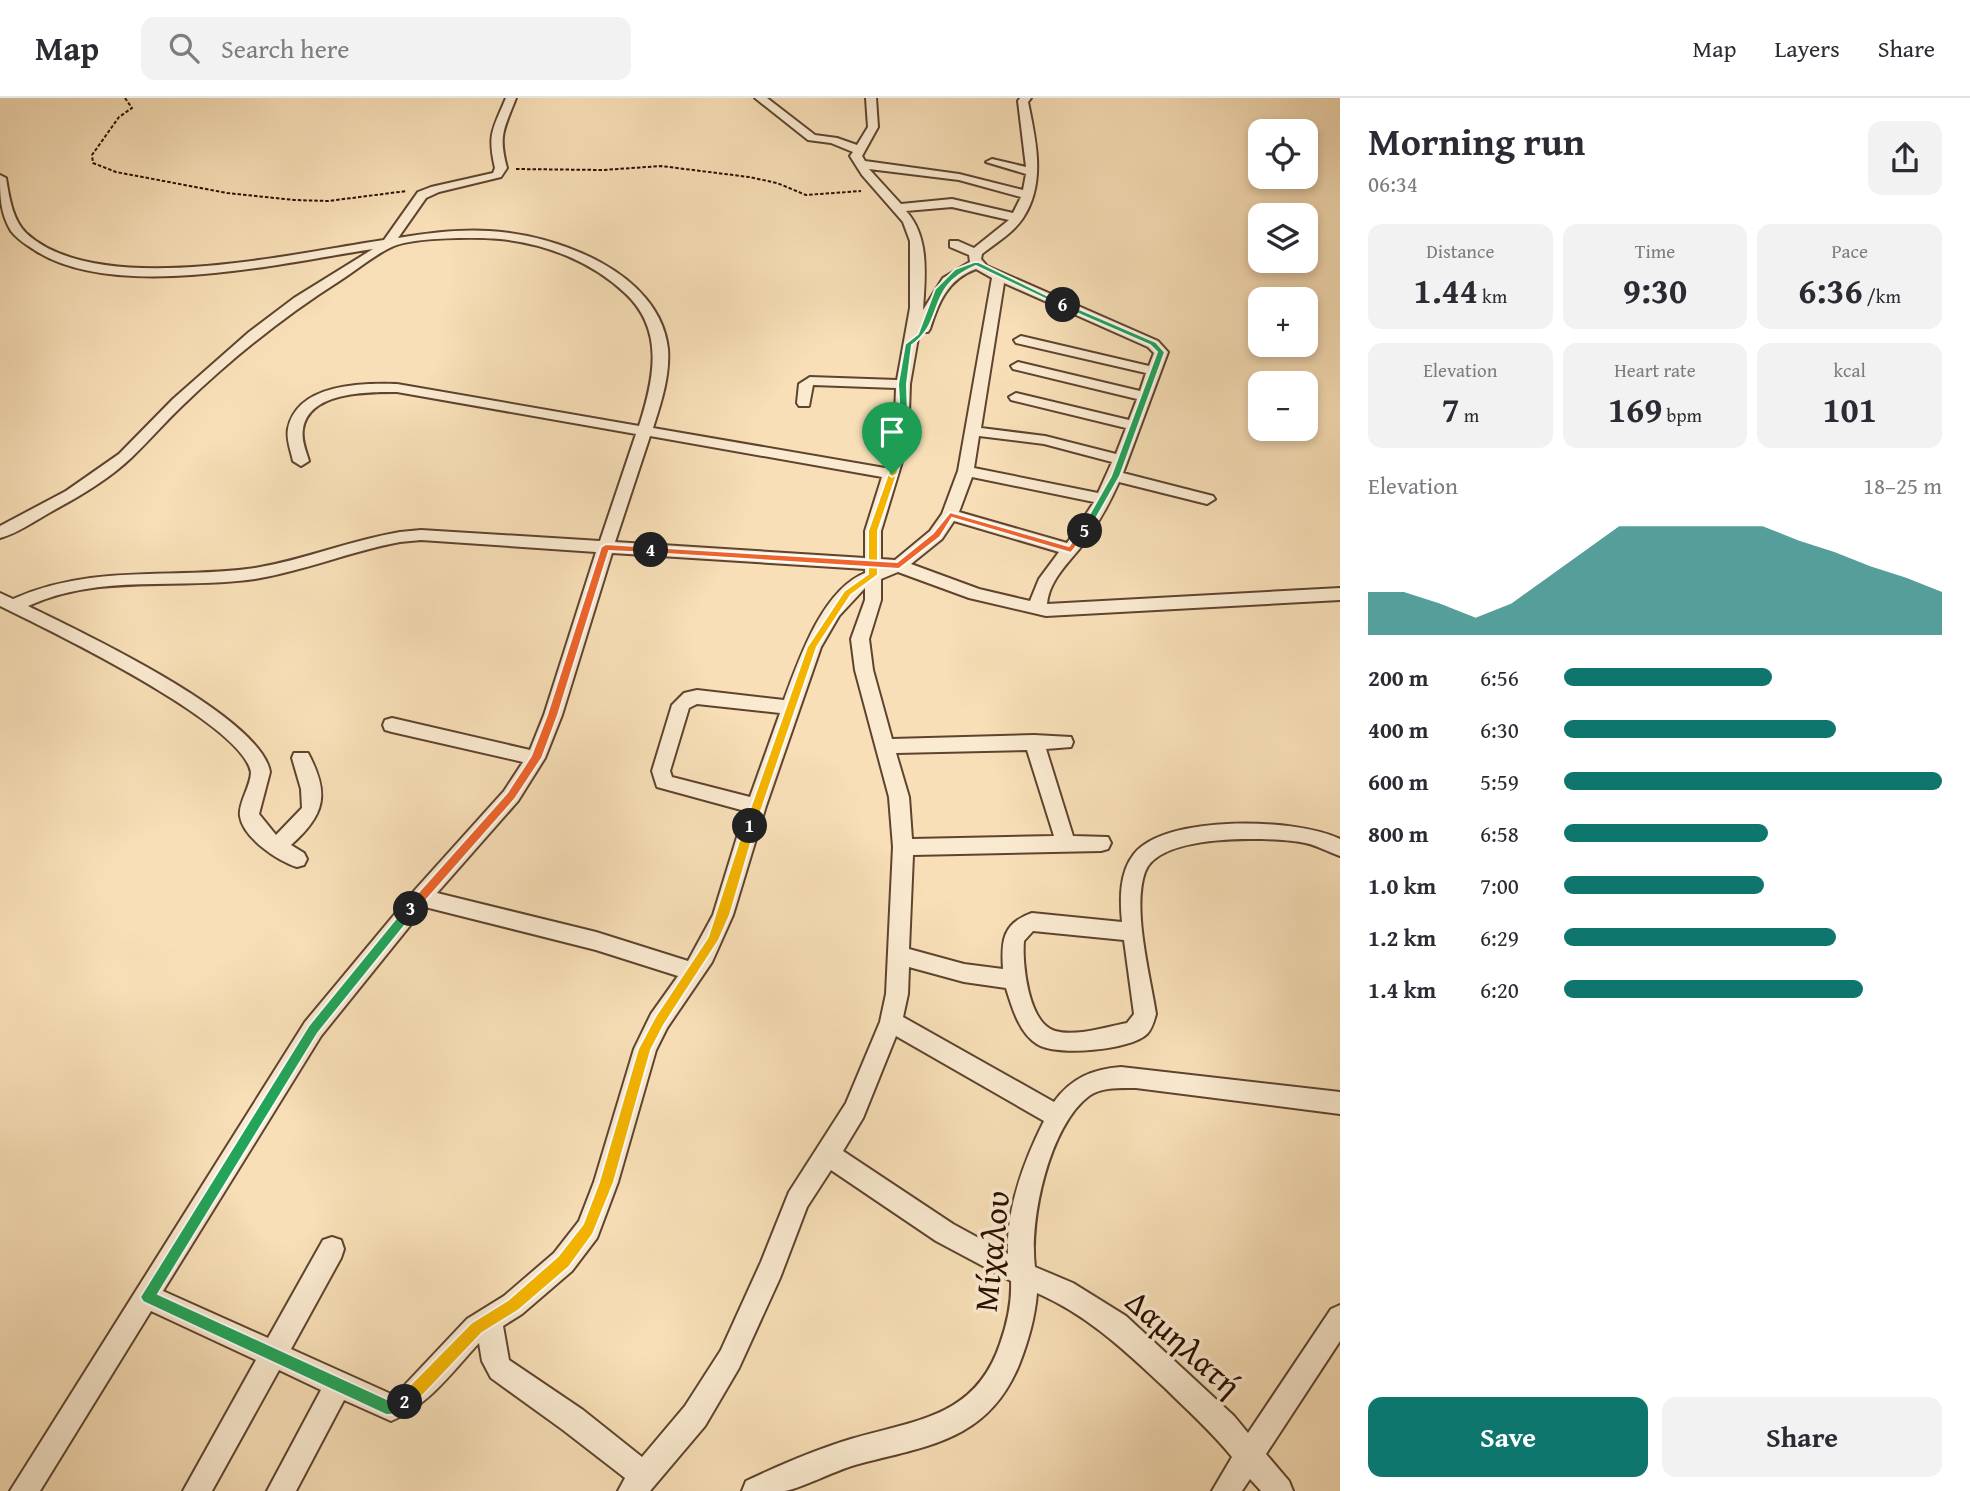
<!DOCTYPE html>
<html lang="en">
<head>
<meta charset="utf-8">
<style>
	body { margin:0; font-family:"Gentium Book Plus",serif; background:#f2f2f3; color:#2b2b33; height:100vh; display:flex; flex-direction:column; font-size:26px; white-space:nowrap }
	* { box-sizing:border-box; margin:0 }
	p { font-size:23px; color:#7c7c81 }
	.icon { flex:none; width:38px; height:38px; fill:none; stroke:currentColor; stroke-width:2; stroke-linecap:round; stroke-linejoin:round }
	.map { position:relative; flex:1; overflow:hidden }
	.sheet { display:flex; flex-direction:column; background:#fff; width:630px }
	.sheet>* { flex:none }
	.tools { position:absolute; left:1248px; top:21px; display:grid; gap:14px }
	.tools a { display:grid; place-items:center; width:70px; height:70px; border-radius:14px; background:#fff; box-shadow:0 4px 10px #0003; font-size:35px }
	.pin { position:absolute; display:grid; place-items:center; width:60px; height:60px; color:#fff; margin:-72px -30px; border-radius:50% 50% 50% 0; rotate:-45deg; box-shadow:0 0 7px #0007 }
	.pin .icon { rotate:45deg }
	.km { position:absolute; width:35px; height:35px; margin:-18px; border-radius:50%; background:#222; color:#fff; font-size:19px; line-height:35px; text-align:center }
	.round { display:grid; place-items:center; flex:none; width:74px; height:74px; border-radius:14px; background:#f2f2f3 }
	.headline { display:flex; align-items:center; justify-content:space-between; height:119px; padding:0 28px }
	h1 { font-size:38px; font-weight:700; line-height:52px }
	.metrics { display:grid; grid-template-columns:repeat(3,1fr); gap:10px; height:119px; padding:7px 28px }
	.metrics div { display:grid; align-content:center; border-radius:14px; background:#f2f2f3; text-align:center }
	.metrics b { font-size:35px; font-weight:700 }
	.metrics small { font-size:19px; font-weight:400 }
	.metrics p { font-size:19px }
	.chart { height:196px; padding:14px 28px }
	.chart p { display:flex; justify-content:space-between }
	.chart svg { width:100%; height:126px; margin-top:7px; fill:#0f766e; opacity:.7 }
	.button { display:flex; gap:14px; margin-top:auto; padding:14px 28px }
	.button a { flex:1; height:80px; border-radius:14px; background:#0f766e; color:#fff; font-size:28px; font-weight:700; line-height:80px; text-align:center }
	.button a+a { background:#f2f2f3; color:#2b2b33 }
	ul { padding:0 28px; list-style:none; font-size:23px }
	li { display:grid; grid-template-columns:112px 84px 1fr; align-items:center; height:52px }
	li i { height:18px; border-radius:9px; background:#0f766e }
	header { display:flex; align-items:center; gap:42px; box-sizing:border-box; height:98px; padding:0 35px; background:#fff; border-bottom:2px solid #e1e1e2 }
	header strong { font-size:33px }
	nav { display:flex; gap:38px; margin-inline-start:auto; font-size:24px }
	.search { width:490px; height:63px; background:#f2f2f3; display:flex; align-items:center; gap:18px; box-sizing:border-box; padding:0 24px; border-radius:14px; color:#7c7c81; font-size:26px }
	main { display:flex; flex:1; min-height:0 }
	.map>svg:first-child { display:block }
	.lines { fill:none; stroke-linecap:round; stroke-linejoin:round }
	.minor-casing { stroke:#5e432e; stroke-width:4 }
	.path { stroke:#2b0f00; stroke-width:2; stroke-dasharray:3.5 2; stroke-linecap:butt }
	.minor { fill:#faead0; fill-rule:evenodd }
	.split-1 { fill:#f5b400; stroke:#fff; stroke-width:2 }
	.split-2 { fill:#f5b400; stroke:#fff; stroke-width:2 }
	.split-3 { fill:#22a559; stroke:#fff; stroke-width:2 }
	.split-4 { fill:#f0652b; stroke:#fff; stroke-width:2 }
	.split-5 { fill:#f0652b; stroke:#fff; stroke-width:2 }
	.split-6 { fill:#22a559; stroke:#fff; stroke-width:2 }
	.split-7 { fill:#22a559; stroke:#fff; stroke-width:2 }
	.split-8 { fill:#f5b400; stroke:#fff; stroke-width:2 }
	.labels { text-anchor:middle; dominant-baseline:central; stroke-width:7; stroke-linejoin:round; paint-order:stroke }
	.near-street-label { font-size:33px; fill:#2b0f00; stroke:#faead0 }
</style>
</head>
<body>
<header>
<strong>Map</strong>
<div class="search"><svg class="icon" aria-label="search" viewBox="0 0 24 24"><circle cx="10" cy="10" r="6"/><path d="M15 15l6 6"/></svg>Search here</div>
<nav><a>Map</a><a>Layers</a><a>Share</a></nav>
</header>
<main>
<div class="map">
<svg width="1340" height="1393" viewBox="0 0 1340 1393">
	<rect width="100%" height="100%" fill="#f8dfb7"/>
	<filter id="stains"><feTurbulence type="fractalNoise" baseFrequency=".00286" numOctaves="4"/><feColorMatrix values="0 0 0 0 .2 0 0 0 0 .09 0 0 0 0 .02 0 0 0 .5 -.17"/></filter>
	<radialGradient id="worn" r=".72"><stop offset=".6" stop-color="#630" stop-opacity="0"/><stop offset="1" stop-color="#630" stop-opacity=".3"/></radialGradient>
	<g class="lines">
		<defs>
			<path id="minor" d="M506 0H516C504 31 498 37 507 70L501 79 439 94 426 100 398 140C428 135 459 131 489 133 555 136 660 174 668 251 670 278 661 305 653 330L885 370 894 344 896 290 813 287 809 308H799L797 305 799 286 810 279 897 282 910 210V143L903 124 862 77 850 58 853 54 831 45 808 42 755 0H767L815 37 837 40 857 47 868 29 866 0H876L878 29 862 58 865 63 959 76 1023 92 1026 76 986 64 992 61 1026 69 1018 3 1020 0H1031L1028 4C1036 43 1046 85 1023 120 1013 135 996 145 982 156L981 161 987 168 1158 243 1168 254 1123 375 1213 398 1215 401 1207 406 1119 384C1110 404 1101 421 1087 441 1073 461 1049 480 1047 506L1340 490V502L1046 518 969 500 898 474 881 481V502L869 541 873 572 892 641 1034 637 1071 639 1073 644 1071 649 1046 651 1073 738 1108 739 1111 745 1108 751 1101 753 913 757 909 851 964 866 1003 871C1001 842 1003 825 1032 815L1122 824C1120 802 1119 775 1134 756 1165 716 1297 720 1340 741V758C1326 753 1315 746 1300 744 1267 739 1159 735 1145 774 1132 811 1150 877 1156 916 1154 923 1152 931 1147 936 1131 952 1056 959 1037 946 1019 935 1012 909 1006 890L964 884 909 869 908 896 903 919 1054 1004C1071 980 1093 971 1121 969L1340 994V1016L1136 990C1121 990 1101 989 1089 998 1049 1028 1029 1122 1035 1169L1073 1185 1126 1218 1234 1318 1248 1335 1331 1211 1340 1207V1243L1266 1356 1289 1383 1293 1393H1261L1250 1381 1242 1393H1212L1232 1359C1212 1334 1188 1313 1165 1290 1124 1252 1089 1218 1037 1195 1035 1220 1028 1244 1019 1267 987 1344 926 1348 855 1367 834 1373 802 1390 785 1393 771 1393 756 1393 742 1393L746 1383C780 1367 815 1352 851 1341 915 1322 975 1320 1000 1246 1007 1226 1012 1205 1011 1183L936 1143 831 1072 807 1109 780 1180 739 1270 705 1328 650 1393H618L625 1380 563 1332 491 1280 482 1263 479 1245C452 1274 428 1308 391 1323L344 1302 296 1393H267L321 1292 279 1272 212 1393H183L256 1262 151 1213 40 1393H10L305 924 414 793 504 693 523 664 392 634 385 632 383 627 385 622 392 620 530 652 544 617 596 454 421 442 400 444C351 453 304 473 255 481 179 492 100 475 28 508 79 533 261 618 270 674L259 716 276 737 302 710 301 691 292 660 294 655H308C330 696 325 717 291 747L304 755 307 761 304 767 297 769C278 763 243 740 240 718 238 705 251 688 251 674 241 624 49 532 0 508V495L13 501C94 465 171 482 255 470 304 462 351 442 400 434L421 432 600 443 636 336 397 294C369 294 309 293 303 331 301 342 306 353 309 363L301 368 293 363C291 353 286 341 288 331 297 285 363 285 397 286L639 328C654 281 665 232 625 195 591 163 546 146 500 141 476 139 416 139 394 148 377 155 358 171 341 182 284 218 232 260 183 307 165 324 149 343 131 360 110 380 82 397 56 411 39 420 19 435 0 440V428L66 393 119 356 173 301 249 234 294 200 373 151C281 165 117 204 36 153 27 147 18 142 11 133 0 115 0 97 0 77L6 80C9 98 12 121 26 135 98 202 294 155 384 142L418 94 431 89 493 75 495 70C487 36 493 31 506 0ZM869 71 959 82 1021 99 1013 115 952 101 901 106ZM952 109 1009 122 974 150 958 143H950V149L969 157 970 164 943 180 923 212C925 179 930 139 906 113ZM976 171 992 180 958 373 942 416 930 433 895 462 881 461V433L908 344 910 286 919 234H928L930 231C938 205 948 181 976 171ZM1004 185 1148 249 1154 255 1149 268 1021 238 1014 242 1016 245 1146 275 1140 293 1018 264 1011 268 1013 271 1137 301 1129 322 1016 295 1009 299 1011 302 1126 330 1116 356 1045 338 981 330ZM650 338 882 379 865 433V460L615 444ZM979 338 1044 346 1112 364 1098 395 974 370ZM972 379 1094 404 1067 445 959 414ZM954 423 1059 454 1039 481 1030 503 979 491 911 466 942 441ZM612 455 865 471V475C822 492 799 562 784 602L697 592 684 595 672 607 652 673 657 689 745 713 713 817 688 863 596 834 437 795 518 703 545 660 562 617ZM865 490V502L851 541 855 572 889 699 893 749 886 896 880 924 846 1005 789 1094 761 1164 721 1252 685 1308 642 1359 583 1312 509 1262 503 1228 522 1216 572 1173 597 1140 618 1084 656 952 667 930 712 864 733 817 766 708 821 549 839 518ZM697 606 780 615 750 699 672 679 670 673 689 610ZM1027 652 1054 738 912 741 909 699 896 655ZM425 809 596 852 678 878 651 916 634 951 594 1084 579 1123 554 1155 504 1198 467 1221 400 1292 391 1296 291 1251 341 1160 344 1151 341 1142 332 1139 323 1142 268 1240 163 1193 321 938ZM1033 833 1124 842 1134 916 1127 925C1106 929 1076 939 1055 933 1028 925 1022 865 1024 843ZM896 938 1044 1023C1024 1063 1006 1110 1008 1156L953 1126 843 1053 863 1020Z"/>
		</defs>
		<!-- minor casing -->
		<use href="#minor" class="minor-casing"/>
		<!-- path -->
		<path class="path" d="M125 0 132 10 119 19 92 57 93 65 116 74 227 95 294 102 328 103 407 93
			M516 71 603 72 661 68 749 79 777 85 806 97 861 93"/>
		<!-- minor -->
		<use href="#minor" class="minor"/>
	</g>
	<!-- split-1 -->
	<path class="split-1" d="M892 374 897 376 878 433V477L851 497 817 549 756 728 754 732H746L744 728 807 549 844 493 868 476V433L888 376Z"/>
	<!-- split-2 -->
	<path class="split-2" d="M750 724 756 728 730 817 719 842 664 927 651 952 614 1084 593 1136 569 1169 519 1212 482 1235 411 1310 405 1312 399 1310 397 1304 399 1298 471 1225 508 1202 558 1158 583 1126 599 1084 638 951 655 919 708 839 744 728Z"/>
	<!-- split-3 -->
	<path class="split-3" d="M411 806 417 811 415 815 318 935 158 1196 387 1301H395L405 1296 411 1298 413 1304C408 1315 397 1317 386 1317L143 1204 140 1199 309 927 406 808Z"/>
	<!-- split-4 -->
	<path class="split-4" d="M606 446 651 449 656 452 651 455 609 453 558 617 542 660 515 701 415 815H406V808L507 695 531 658 547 617 601 449Z"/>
	<!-- split-5 -->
	<path class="split-5" d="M950 414 1069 448 1081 431 1089 433 1071 455 952 420 940 439 899 471 651 455 646 452 651 449 897 464 933 435Z"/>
	<!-- split-6 -->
	<path class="split-6" d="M1063 204 1156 244 1165 254 1120 378 1089 433 1085 436 1080 433 1111 378 1157 254 1150 247 1060 208Z"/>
	<!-- split-7 -->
	<path class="split-7" d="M974 164H979L1067 207 1060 208 976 168C925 189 946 223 912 247L907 286 908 319 900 321 898 286 905 246 918 236 935 191 955 171Z"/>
	<!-- split-8 -->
	<path class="split-8" d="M900 317 908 319 906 344 897 376 892 379 888 376 897 344Z"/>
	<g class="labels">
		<!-- near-street labels -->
		<g class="near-street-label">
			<text transform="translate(991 1153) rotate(-84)">Μίχαλου</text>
			<text transform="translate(1184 1245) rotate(42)">Δαμηλατή</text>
		</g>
	</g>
	<rect width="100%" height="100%" filter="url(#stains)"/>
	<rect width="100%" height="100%" fill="url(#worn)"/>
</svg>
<div class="tools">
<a><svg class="icon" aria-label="locate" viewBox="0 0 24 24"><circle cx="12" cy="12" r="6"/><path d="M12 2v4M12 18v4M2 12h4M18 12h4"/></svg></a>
<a><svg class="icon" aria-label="layers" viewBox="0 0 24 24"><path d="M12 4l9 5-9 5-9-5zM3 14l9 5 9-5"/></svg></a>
<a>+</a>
<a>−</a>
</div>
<div class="pin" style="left:892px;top:376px;background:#1e9e55"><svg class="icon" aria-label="arrive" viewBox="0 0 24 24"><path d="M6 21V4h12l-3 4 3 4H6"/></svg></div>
<b class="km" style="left:750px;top:728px">1</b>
<b class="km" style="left:405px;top:1304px">2</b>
<b class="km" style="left:411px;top:811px">3</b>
<b class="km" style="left:651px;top:452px">4</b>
<b class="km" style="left:1085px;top:433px">5</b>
<b class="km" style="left:1063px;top:207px">6</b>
</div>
<section class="sheet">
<div class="headline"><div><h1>Morning run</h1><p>06:34</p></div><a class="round"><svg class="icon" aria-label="share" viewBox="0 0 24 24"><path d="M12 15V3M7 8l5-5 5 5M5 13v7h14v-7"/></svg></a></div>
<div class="metrics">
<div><p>Distance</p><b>1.44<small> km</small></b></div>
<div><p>Time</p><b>9:30</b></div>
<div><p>Pace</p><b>6:36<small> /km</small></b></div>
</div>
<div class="metrics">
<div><p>Elevation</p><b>7<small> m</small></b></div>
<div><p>Heart rate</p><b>169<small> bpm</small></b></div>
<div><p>kcal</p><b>101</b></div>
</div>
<div class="chart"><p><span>Elevation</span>18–25 m</p>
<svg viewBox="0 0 160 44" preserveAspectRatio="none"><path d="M0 44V29L10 29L20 33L30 38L40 33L50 24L60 15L70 6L80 6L90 6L100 6L110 6L120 11L130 15L140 20L150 24L160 29V44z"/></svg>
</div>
<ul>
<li><b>200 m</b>6:56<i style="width:55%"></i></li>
<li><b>400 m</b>6:30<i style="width:72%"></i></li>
<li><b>600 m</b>5:59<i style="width:100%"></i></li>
<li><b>800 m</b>6:58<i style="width:54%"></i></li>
<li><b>1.0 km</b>7:00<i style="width:53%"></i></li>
<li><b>1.2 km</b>6:29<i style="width:72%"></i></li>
<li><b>1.4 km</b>6:20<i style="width:79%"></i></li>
</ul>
<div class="button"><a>Save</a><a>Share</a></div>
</section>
</main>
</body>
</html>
